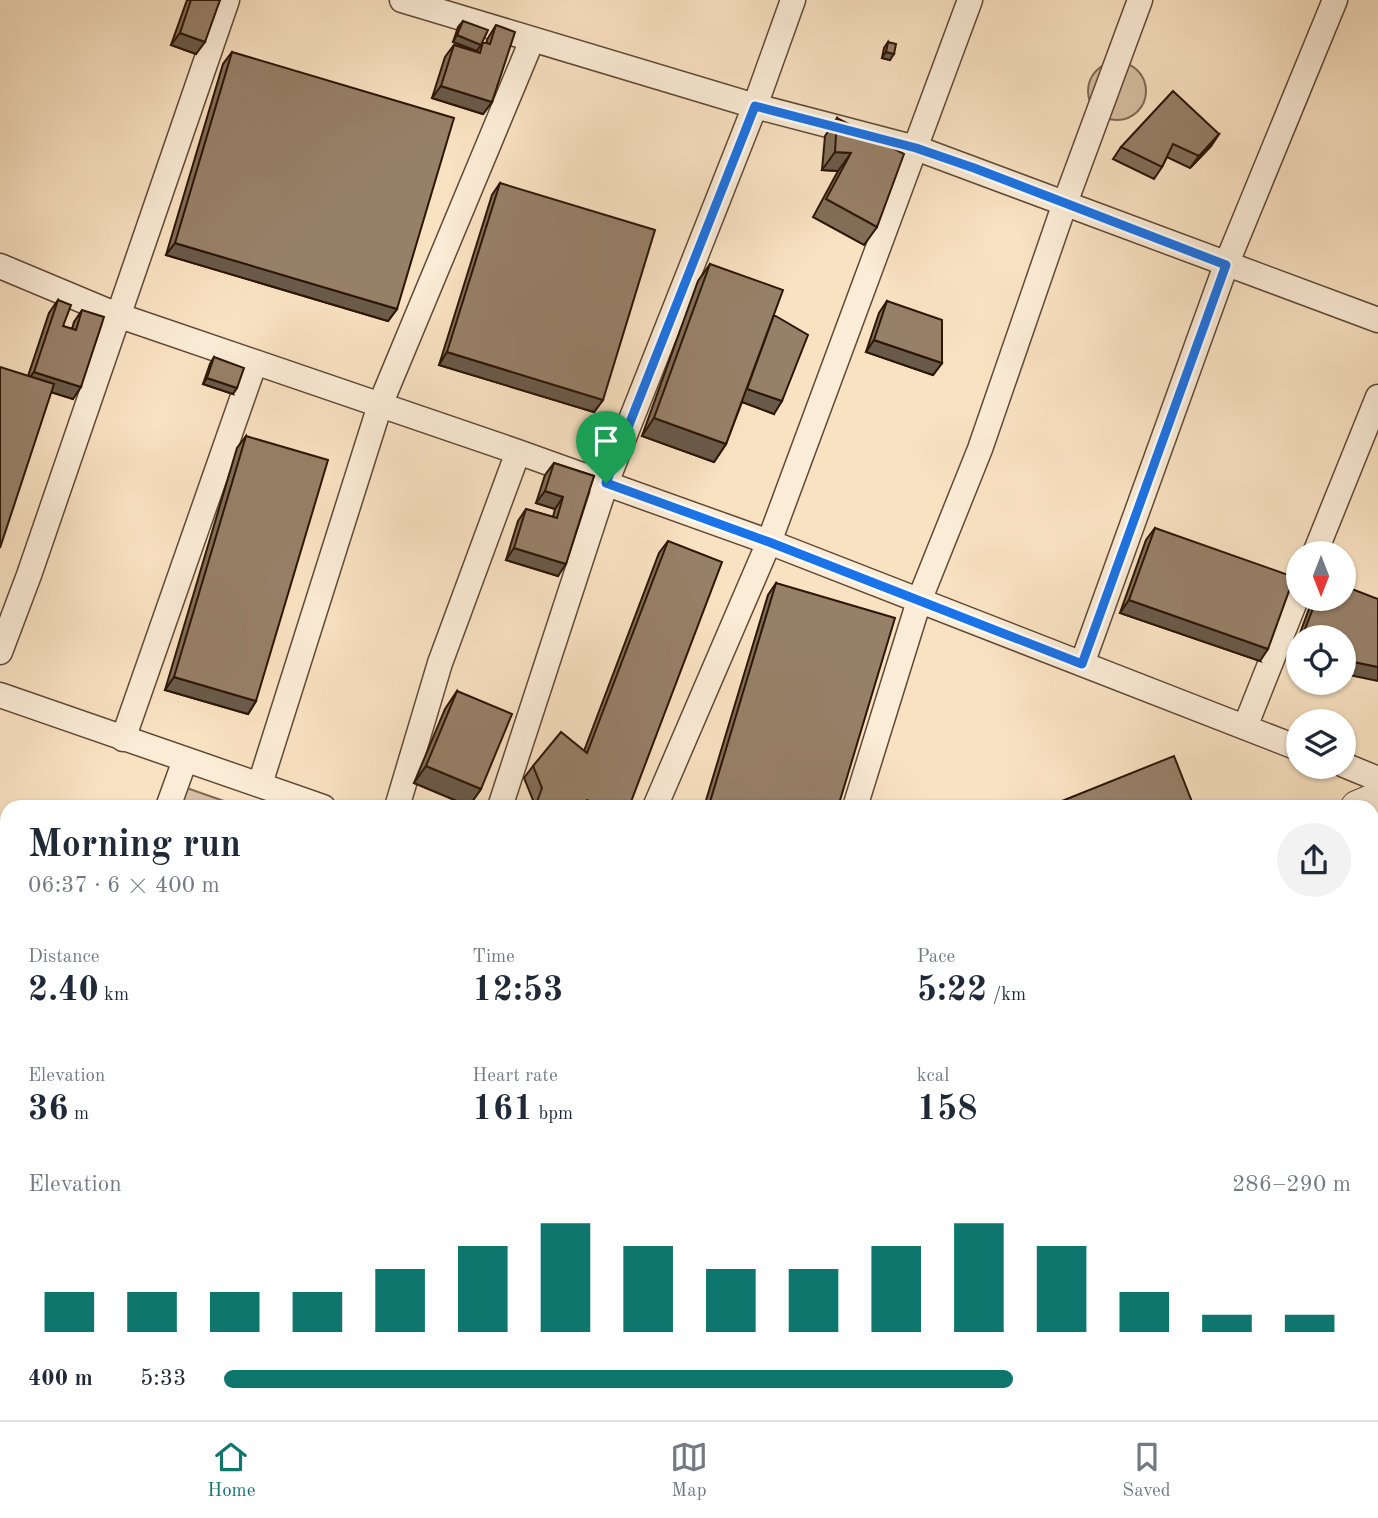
<!DOCTYPE html>
<html lang="en">
<head>
<meta charset="utf-8">
<style>
	body { margin:0; font-family:"Old Standard TT",serif; background:#f2f2f3; color:#1f2937; height:100vh; display:flex; flex-direction:column; font-size:26px; white-space:nowrap }
	* { box-sizing:border-box; margin:0 }
	p { font-size:23px; color:#747a83 }
	.icon { flex:none; width:38px; height:38px; fill:none; stroke:currentColor; stroke-width:2; stroke-linecap:round; stroke-linejoin:round }
	.map { position:relative; flex:1; overflow:hidden }
	.details { position:absolute; left:0px; top:800px; width:1379px; height:621px; display:flex; flex-direction:column; background:#fff; border-radius:21px 21px 0 0; box-shadow:0 2px 5px #0004 }
	.details>* { flex:none }
	.needle { width:46px; rotate:180deg }
	.tools { position:absolute; left:1286px; top:541px; display:grid; gap:14px }
	.tools a { display:grid; place-items:center; width:70px; height:70px; border-radius:50%; background:#fff; box-shadow:0 2px 5px #0004; font-size:35px }
	.pin { position:absolute; display:grid; place-items:center; width:60px; height:60px; color:#fff; margin:-72px -30px; border-radius:50% 50% 50% 0; rotate:-45deg; box-shadow:0 0 7px #0007 }
	.pin .icon { rotate:45deg }
	.round { display:grid; place-items:center; flex:none; width:74px; height:74px; border-radius:37px; background:#f2f2f3 }
	.headline { display:flex; align-items:center; justify-content:space-between; height:119px; padding:0 28px }
	h1 { font-size:38px; font-weight:700; line-height:52px }
	.stats { display:grid; grid-template-columns:repeat(3,1fr); gap:10px; height:119px; padding:7px 28px }
	.stats div { display:grid; align-content:center }
	.stats b { font-size:35px; font-weight:700 }
	.stats small { font-size:19px; font-weight:400 }
	.stats p { font-size:19px }
	.chart { height:196px; padding:14px 28px }
	.chart p { display:flex; justify-content:space-between }
	.chart svg { width:100%; height:126px; margin-top:7px; stroke:#0f766e; stroke-width:6 }
	ul { padding:0 28px; list-style:none; font-size:23px }
	li { display:grid; grid-template-columns:112px 84px 1fr; align-items:center; height:52px }
	li i { height:18px; border-radius:9px; background:#0f766e }
	.tabs { display:flex; justify-content:space-around; align-items:center; height:98px; border-top:2px solid #e0e1e3; background:#fff; font-size:19px; color:#747a83 }
	.tabs a { display:grid; justify-items:center; gap:4px }
	.tabs .current { color:#0f766e }
	.map>svg:first-child { display:block }
	.green { fill:#d6bfa2; stroke:#816a54; stroke-width:2 }
	.lines { fill:none; stroke-linecap:round; stroke-linejoin:round }
	.minor-casing { stroke:#5f4936; stroke-width:27 }
	.tertiary-casing { stroke:#5f4936; stroke-width:34 }
	.minor { stroke:#fbecd7; stroke-width:24 }
	.tertiary { stroke:#fbecd7; stroke-width:32 }
	.wall { fill:#826e59; stroke:#2c1607; stroke-width:2 }
	.shaded-wall { fill:#6a5a49; stroke:#2c1607; stroke-width:2 }
	.building { fill:#978068; stroke:#2c1607; stroke-width:2 }
	.route-casing { stroke:#fff; stroke-width:14 }
	.route { stroke:#1a73e8; stroke-width:9 }
</style>
</head>
<body>
<div class="map">
<svg width="1378" height="1420" viewBox="0 0 1378 1420">
	<rect width="100%" height="100%" fill="#f9e2c2"/>
	<filter id="stains"><feTurbulence type="fractalNoise" baseFrequency=".00286" numOctaves="4"/><feColorMatrix values="0 0 0 0 .2 0 0 0 0 .09 0 0 0 0 .02 0 0 0 .5 -.17"/></filter>
	<radialGradient id="worn" r=".72"><stop offset=".6" stop-color="#630" stop-opacity="0"/><stop offset="1" stop-color="#630" stop-opacity=".3"/></radialGradient>
	<!-- green -->
	<path class="green" d="M1088 91a29 29 0 1 1 58 0a29 29 0 1 1-58 0Z
		M181 786 241 807H174Z"/>
	<g class="lines">
		<defs>
			<path id="minor" d="M402 0 755 106 916 148 1378 320
				M0 266 117 315 518 452 769 542 1298 748
				M1315 553 1378 397
				M0 652 29 575 227 0
				M1082 664 1226 265 1335 0
				M0 695 323 807
				M1245 727 1298 594
				M123 739 255 362
				M1344 765 1378 779
				M260 784 380 405 532 40
				M168 807 185 760
				M397 807 440 663 518 452
				M500 807 606 483 755 106 793 0
				M655 807 769 542 970 0
				M855 807 919 601 980 449 1065 203 1140 0
				M1372 1172 1378 1189
				M0 1239 7 1225
				M51 1414 53 1420
				M217 1414 219 1420
				M383 1414 385 1420
				M549 1414 551 1420
				M828 1414 830 1420
				M1183 1414 1184 1420
				M768 1420 782 1414"/>
			<path id="tertiary" d="M1357 807 1378 798
				M0 1372 7 1369"/>
		</defs>
		<!-- minor casing -->
		<use href="#minor" class="minor-casing"/>
		<!-- tertiary casing -->
		<use href="#tertiary" class="tertiary-casing"/>
		<!-- minor -->
		<use href="#minor" class="minor"/>
		<!-- tertiary -->
		<use href="#tertiary" class="tertiary"/>
	</g>
	<!-- wall -->
	<path class="wall" d="M187 0H220L196 54 171 45Z
		M463 21 482 45 486 43 488 38 496 25 492 102 483 114 432 98 445 57 454 45 476 52 477 51 453 42 458 27Z
		M888 42 890 60 882 58 884 48Z
		M232 52 397 309 388 321 166 255 223 64Z
		M837 118 877 227 864 245 813 217 838 171 822 170 825 136Z
		M1219 134 1211 146 1190 168 1167 157 1162 167 1154 179 1113 159 1121 147Z
		M500 183 603 400 594 412 439 365 492 195Z
		M710 264 774 315V414L742 402 726 444 714 462 642 436 698 281Z
		M58 300 63 326 72 329 74 322 82 310 73 399 51 392 28 376 49 313Z
		M887 301 942 363 933 375 866 352 879 313Z
		M214 357 233 394 203 384 210 364Z
		M246 436 256 701 248 714 165 690 237 448Z
		M554 463 594 476 558 576 506 560 518 521 526 509 553 517 555 509 536 503 545 475Z
		M1155 528 1260 661 1120 613 1146 540Z
		M668 541 629 807H531L533 800 524 778 533 766 584 751 659 553Z
		M776 583 838 807H704L768 595Z
		M1313 598H1344V637H1298V665L1289 663Z
		M457 691 481 789 469 806 414 783 445 709Z
		M79 1414H150L153 1420H82Z"/>
	<!-- shaded-wall -->
	<path class="shaded-wall" d="M180 33 205 42 196 54 171 45Z
		M457 35 481 45 477 51 453 42Z
		M886 52 894 54 890 60 882 58Z
		M441 86 492 102 483 114 432 98Z
		M1219 134 1211 146 1190 168 1199 156Z
		M835 152 851 153 838 171 822 170Z
		M175 243 397 309 388 321 166 255Z
		M874 340 942 363 933 375 866 352Z
		M447 352 603 400 594 412 439 365Z
		M34 372 81 387 73 399 25 384Z
		M207 378 237 388 233 394 203 384Z
		M745 388 782 401 774 414 737 400Z
		M654 418 726 444 714 462 642 436Z
		M545 491 563 497 555 509 536 503Z
		M514 548 566 564 558 576 506 560Z
		M1129 600 1268 649 1260 661 1120 613Z
		M1297 650 1298 651V665L1289 663Z
		M1344 660 1378 667V681L1344 674Z
		M174 677 256 701 248 714 165 690Z
		M426 766 481 789 469 806 414 783Z
		M587 800 603 807H582Z
		M710 802 724 807H707Z
		M1378 952V965L1372 968V955Z
		M0 961 7 964V967L0 976Z
		M7 1067V1079H0V1068Z
		M0 1167 7 1170 6 1185 0 1182Z"/>
	<!-- building -->
	<path class="building" d="M191 0H220L205 42 180 33Z
		M463 21 488 30 481 45 457 35Z
		M496 25 515 32 492 102 441 86 454 45 480 53 483 42 490 44Z
		M888 42 896 44 894 54 886 52Z
		M232 52 454 118 397 309 175 243Z
		M1173 91 1219 134 1199 156 1173 144 1162 167 1121 147Z
		M837 118 904 154 877 227 826 199 851 153 835 152Z
		M500 183 655 230 603 400 447 352Z
		M710 264 783 290 726 444 654 418Z
		M58 300 71 305 63 326 76 330 82 310 104 317 81 387 34 372Z
		M887 301 942 320V363L874 340Z
		M774 315 808 335 782 401 747 389Z
		M214 357 244 368 237 388 207 378Z
		M0 367 54 384 0 548Z
		M246 436 328 460 256 701 174 677Z
		M554 463 594 476 566 564 514 548 526 509 557 518 563 497 545 491Z
		M1155 528 1294 577 1268 649 1129 600Z
		M668 541 722 562 629 807H603L587 800 585 807H535L542 788 533 766 561 732 587 753Z
		M776 583 895 618 838 807H724L710 802Z
		M1344 586 1378 599V667L1344 660V637H1302L1317 598H1344Z
		M457 691 512 714 481 789 426 766Z
		M1174 756 1194 807H1047Z
		M1378 879V952L1372 955V881Z
		M0 907 7 910V964L0 961Z
		M0 1025 7 1029V1067L0 1068Z
		M0 1112 7 1115V1170L0 1167Z
		M42 1414H47L50 1420H27Z
		M93 1414H150L153 1420H95Z"/>
	<g class="lines">
		<defs>
			<path id="route" d="M755 106 916 148 974 168 1226 265 1082 664 769 542 606 483Z"/>
		</defs>
		<!-- route casing -->
		<use href="#route" class="route-casing"/>
		<!-- route -->
		<use href="#route" class="route"/>
	</g>
	<rect width="100%" height="100%" filter="url(#stains)"/>
	<rect width="100%" height="100%" fill="url(#worn)"/>
</svg>
<div class="tools">
<a><svg class="needle" viewBox="-14 -14 28 28"><path d="M0-13l5 13h-10z" fill="#e53935"/><path d="M0 13l5-13h-10z" fill="#747a83"/></svg></a>
<a><svg class="icon" aria-label="locate" viewBox="0 0 24 24"><circle cx="12" cy="12" r="6"/><path d="M12 2v4M12 18v4M2 12h4M18 12h4"/></svg></a>
<a><svg class="icon" aria-label="layers" viewBox="0 0 24 24"><path d="M12 4l9 5-9 5-9-5zM3 14l9 5 9-5"/></svg></a>
</div>
<div class="pin" style="left:606px;top:483px;background:#1e9e55"><svg class="icon" aria-label="arrive" viewBox="0 0 24 24"><path d="M6 21V4h12l-3 4 3 4H6"/></svg></div>
<section class="details">
<div class="headline"><div><h1>Morning run</h1><p>06:37 · 6 × 400 m</p></div><a class="round"><svg class="icon" aria-label="share" viewBox="0 0 24 24"><path d="M12 15V3M7 8l5-5 5 5M5 13v7h14v-7"/></svg></a></div>
<div class="stats">
<div><p>Distance</p><b>2.40<small> km</small></b></div>
<div><p>Time</p><b>12:53</b></div>
<div><p>Pace</p><b>5:22<small> /km</small></b></div>
</div>
<div class="stats">
<div><p>Elevation</p><b>36<small> m</small></b></div>
<div><p>Heart rate</p><b>161<small> bpm</small></b></div>
<div><p>kcal</p><b>158</b></div>
</div>
<div class="chart"><p><span>Elevation</span>286–290 m</p>
<svg viewBox="0 0 160 44" preserveAspectRatio="none"><path d="M5 44V30M15 44V30M25 44V30M35 44V30M45 44V22M55 44V14M65 44V6M75 44V14M85 44V22M95 44V22M105 44V14M115 44V6M125 44V14M135 44V30M145 44V38M155 44V38"/></svg>
</div>
<ul>
<li><b>400 m</b>5:33<i style="width:70%"></i></li>
</ul>
</section>
</div>
<nav class="tabs">
<a class="current"><svg class="icon" aria-label="home" viewBox="0 0 24 24"><path d="M3 11l9-7 9 7M6 9v11h12V9"/></svg>Home</a>
<a><svg class="icon" aria-label="map" viewBox="0 0 24 24"><path d="M3 6l6-2 6 2 6-2v14l-6 2-6-2-6 2zM9 4v14M15 6v14"/></svg>Map</a>
<a><svg class="icon" aria-label="saved" viewBox="0 0 24 24"><path d="M7 4h10v16l-5-4-5 4z"/></svg>Saved</a>
</nav>
</body>
</html>
